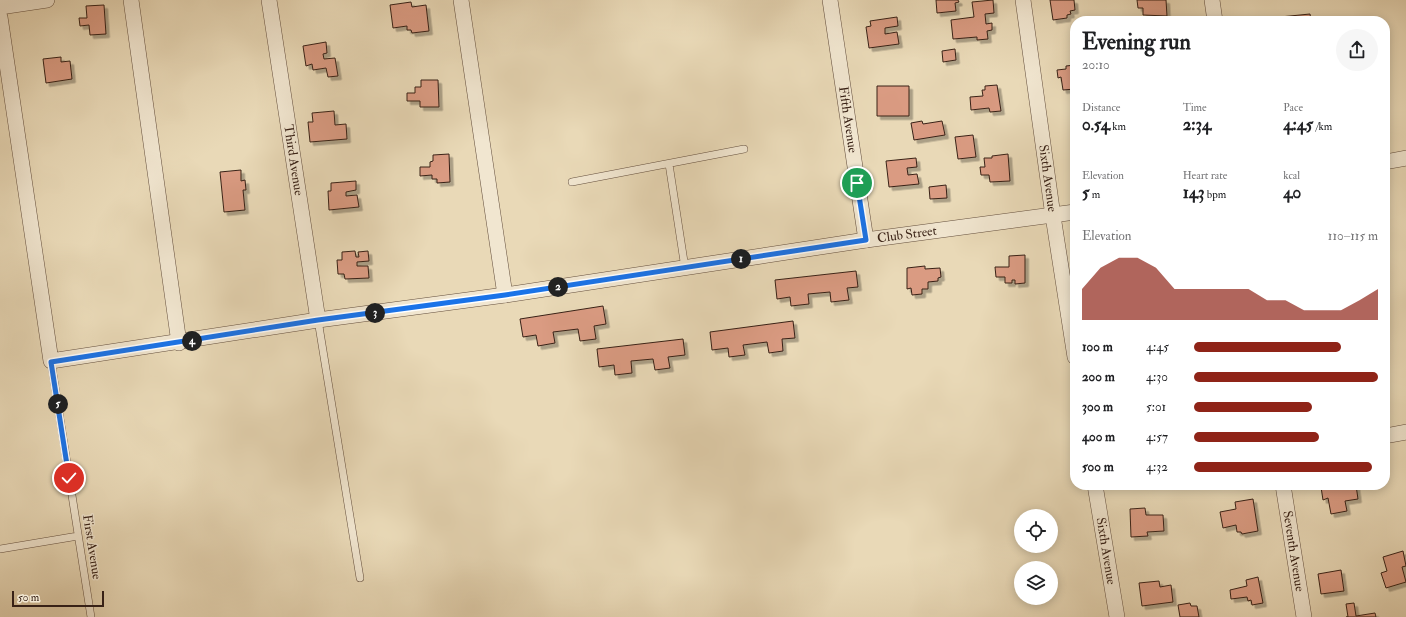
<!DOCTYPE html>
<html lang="en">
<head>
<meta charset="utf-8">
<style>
	body { margin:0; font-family:"IM FELL Double Pica",serif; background:#f6f6f6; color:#202124; height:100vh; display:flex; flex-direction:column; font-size:15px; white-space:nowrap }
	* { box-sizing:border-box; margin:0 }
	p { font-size:13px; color:#757577 }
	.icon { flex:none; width:22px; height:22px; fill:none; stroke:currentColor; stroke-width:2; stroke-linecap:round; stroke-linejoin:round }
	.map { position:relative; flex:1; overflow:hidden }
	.side { position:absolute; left:1070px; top:16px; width:320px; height:474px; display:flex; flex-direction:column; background:#fff; border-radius:16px; box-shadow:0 2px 10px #0003 }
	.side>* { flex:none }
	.fabs { position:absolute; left:1014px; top:509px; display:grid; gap:8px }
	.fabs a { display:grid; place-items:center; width:44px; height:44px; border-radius:50%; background:#fff; box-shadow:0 2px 10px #0003; font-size:20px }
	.scale { position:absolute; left:12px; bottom:10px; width:92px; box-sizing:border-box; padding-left:4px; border:2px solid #382116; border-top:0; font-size:11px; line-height:14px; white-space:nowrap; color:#382116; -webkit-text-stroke:3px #f1e6d0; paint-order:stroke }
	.pin { position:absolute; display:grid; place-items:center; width:34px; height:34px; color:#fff; margin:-17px; border:2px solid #fff; border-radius:50%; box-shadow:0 1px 4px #0007 }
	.km { position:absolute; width:20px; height:20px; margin:-10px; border-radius:50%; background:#222; color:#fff; font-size:11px; line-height:20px; text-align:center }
	.round { display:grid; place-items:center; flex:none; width:42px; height:42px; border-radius:21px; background:#f6f6f6 }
	.overview { display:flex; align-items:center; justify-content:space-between; height:68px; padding:0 12px }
	h1 { font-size:22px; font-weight:700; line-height:30px }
	.metrics { display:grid; grid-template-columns:repeat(3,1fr); gap:6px; height:68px; padding:4px 12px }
	.metrics div { display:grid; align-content:center }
	.metrics b { font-size:17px; font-weight:700 }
	.metrics small { font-size:11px; font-weight:400 }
	.metrics p { font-size:11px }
	.chart { height:112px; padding:8px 12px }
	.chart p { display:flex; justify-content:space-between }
	.chart svg { width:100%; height:72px; margin-top:4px; fill:#8f2418; opacity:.7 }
	ul { padding:0 12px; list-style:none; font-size:13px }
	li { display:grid; grid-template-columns:64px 48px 1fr; align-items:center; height:30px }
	li i { height:10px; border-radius:5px; background:#8f2418 }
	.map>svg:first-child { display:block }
	.building { fill:#da9b82; stroke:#382116; filter:url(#shadow) }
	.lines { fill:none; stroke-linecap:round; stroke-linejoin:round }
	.lane-casing { stroke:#644f3e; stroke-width:8 }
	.street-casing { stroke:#644f3e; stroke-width:16 }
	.lane { stroke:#f1e6d0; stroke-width:7 }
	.street { stroke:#f1e6d0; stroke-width:15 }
	.route-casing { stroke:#fff; stroke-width:8 }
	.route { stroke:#1a73e8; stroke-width:5 }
	.labels { text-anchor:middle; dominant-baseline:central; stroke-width:3; stroke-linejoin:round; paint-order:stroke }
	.street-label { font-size:13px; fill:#382116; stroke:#f1e6d0 }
</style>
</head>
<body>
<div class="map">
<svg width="1406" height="617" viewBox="0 0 1406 617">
	<defs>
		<filter id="shadow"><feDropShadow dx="3.5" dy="3.5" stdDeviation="0" flood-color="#0004"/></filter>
	</defs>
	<rect width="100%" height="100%" fill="#e9d9b7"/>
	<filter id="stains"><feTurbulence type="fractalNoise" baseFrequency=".005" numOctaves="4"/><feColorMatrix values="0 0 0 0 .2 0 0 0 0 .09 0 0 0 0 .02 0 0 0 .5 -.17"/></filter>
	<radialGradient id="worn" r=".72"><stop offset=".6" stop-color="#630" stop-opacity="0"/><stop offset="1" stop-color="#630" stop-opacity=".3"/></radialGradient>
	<!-- building -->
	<path class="building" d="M936 0H958L959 2 955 3 956 11 937 13Z
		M993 0 994 13 985 14 986 24 992 23V30L987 31 988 39 977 40V37L953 39 951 20 974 17 972 2Z
		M1050 0H1074L1075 10 1070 11 1071 14 1067 15V18L1053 20Z
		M1137 0H1166L1167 16 1143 15V8H1138Z
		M411 2 412 7 426 5 429 31 412 33 411 30H407V26L393 28 390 5Z
		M104 5 106 34 90 35 89 25 80 26 79 18H87L86 6Z
		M1310 14 1311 20 1305 21H1260V19Z
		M897 17 898 26 885 28V34L897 32 899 44 869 48 866 27 871 26 870 21Z
		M326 42 327 53 323 54 324 59 335 58 338 76 328 77 326 68 313 70 312 64 306 66 303 46Z
		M955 49 956 60 943 62 942 51Z
		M61 57V62L70 61 72 79 46 83 43 59Z
		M1075 65V89L1063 90 1061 77 1058 78 1057 70 1066 69V66Z
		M421 80H438L439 107H420V101H407V93H415V87H421Z
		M997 85 1001 111 990 112 989 108 971 110 970 97 983 96 982 90H985V86Z
		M877 86H909V116H877Z
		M334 111 335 125 346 124 347 139 310 142 308 122H313L312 113Z
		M922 121 923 124 942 121 945 135 914 140 911 123Z
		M1071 133H1075V160H1073Z
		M973 135 976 157 958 159 955 137Z
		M449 154 450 182 437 183V179H432V175L420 176V167H430V162L433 161V155Z
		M1008 154 1010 181 990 182 989 175H981L980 167H985L984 158H992V156Z
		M916 158 917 167 907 168 908 175 917 174 919 184 889 187 886 161Z
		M241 170V181L245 180 246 190H243L245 210 224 212 220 172Z
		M356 181V190L346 192V196L357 195 359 207 329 210 328 191H331V183Z
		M946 185 947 198 930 199 929 187Z
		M355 251 356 257H359L358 252 368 251 369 261 357 262V266H368L369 278 345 279 344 274H338L337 260H342V252Z
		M1025 255V283L1015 284V280H1012V283H1005V277H996L995 267H1009V256Z
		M925 266V269L940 268 941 277 938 278V281L928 282V289H922V294L912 295 911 288 907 289V268Z
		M856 271 858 287 847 288 849 300 831 302 830 292 808 294 809 304 791 306 790 297 777 299 775 280Z
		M603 306 606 324 594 326 596 339 580 341 578 329 553 332 555 343 538 346 536 335 523 337 520 319Z
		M793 321 795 338 782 339 783 351 769 353 767 342 743 345 745 355 729 357 728 348 712 350 710 332Z
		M683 339 685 355 668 357 670 368 655 370 653 359 631 361 632 373 615 375 614 365 599 367 597 349Z
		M1333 485H1356L1358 499 1345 501 1347 511 1331 514 1328 498 1323 500 1321 487Z
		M1253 499 1258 531 1242 534 1241 532H1237L1236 525 1223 528 1220 512 1236 509 1235 502Z
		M1145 508 1146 515H1163L1164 531 1147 532 1148 536 1131 537 1130 509Z
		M1403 551 1406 566 1402 567 1406 582 1386 588 1381 573 1387 571 1383 557Z
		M1341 570 1344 591 1321 594 1318 574Z
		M1258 577 1263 603 1252 605 1251 600 1248 601 1247 597 1231 599 1230 590 1247 586 1246 580Z
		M1159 581 1160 587 1171 585 1173 602 1142 606 1139 583Z
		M1190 603 1191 606H1197L1199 617H1180L1178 605Z
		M1354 603 1356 616 1375 613 1376 617H1346H1348L1346 604Z"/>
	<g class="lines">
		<defs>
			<path id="lane" d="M669 164 685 268
				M572 182 744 149
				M318 320 360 578
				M51 361 91 617
				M0 549 78 536"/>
			<g id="street">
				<path d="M131 0 179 343"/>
				<path id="s1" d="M269 0 318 320"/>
				<path d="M461 0 505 295"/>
				<path id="s2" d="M830 0 866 240"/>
				<path id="s3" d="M1023 0 1053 216 1075 357"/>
				<path d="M1212 0 1215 21"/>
				<path d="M0 7 47 0"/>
				<path id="s4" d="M0 17 51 361 318 320 505 295 866 240 1075 212"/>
				<path d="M1385 162 1406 158"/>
				<path d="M1385 436 1406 432"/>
				<path id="s5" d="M1095 485 1117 617"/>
				<path id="s6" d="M1283 485 1304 617"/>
			</g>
		</defs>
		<!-- lane casing -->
		<use href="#lane" class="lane-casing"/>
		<!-- street casing -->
		<use href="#street" class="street-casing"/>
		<!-- lane -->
		<use href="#lane" class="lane"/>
		<!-- street -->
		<use href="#street" class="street"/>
	</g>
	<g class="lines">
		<defs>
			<path id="route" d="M69 478 51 362 318 320 505 295 866 240 857 183"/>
		</defs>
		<!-- route casing -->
		<use href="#route" class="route-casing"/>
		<!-- route -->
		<use href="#route" class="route"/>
	</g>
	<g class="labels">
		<!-- street labels -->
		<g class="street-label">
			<text stroke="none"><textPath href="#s2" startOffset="121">Fifth Avenue</textPath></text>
			<text stroke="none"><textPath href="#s1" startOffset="162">Third Avenue</textPath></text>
			<text stroke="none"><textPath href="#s3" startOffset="180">Sixth Avenue</textPath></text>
			<text stroke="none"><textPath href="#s4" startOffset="1213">Club Street</textPath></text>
			<text transform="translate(92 547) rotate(81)">First Avenue</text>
			<text stroke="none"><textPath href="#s5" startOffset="67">Sixth Avenue</textPath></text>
			<text stroke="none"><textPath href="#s6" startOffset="67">Seventh Avenue</textPath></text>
		</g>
	</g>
	<rect width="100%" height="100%" filter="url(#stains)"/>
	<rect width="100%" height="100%" fill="url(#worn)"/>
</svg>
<div class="fabs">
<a><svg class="icon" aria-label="locate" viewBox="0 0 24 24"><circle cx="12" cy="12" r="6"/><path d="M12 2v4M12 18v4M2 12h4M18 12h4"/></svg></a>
<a><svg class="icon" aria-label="layers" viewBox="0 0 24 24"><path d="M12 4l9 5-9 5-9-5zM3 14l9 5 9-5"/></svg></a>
</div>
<div class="scale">50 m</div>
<div class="pin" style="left:857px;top:183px;background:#1e9e55"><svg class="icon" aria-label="arrive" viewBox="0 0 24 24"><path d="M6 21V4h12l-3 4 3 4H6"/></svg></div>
<div class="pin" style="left:69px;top:478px;background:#d93025"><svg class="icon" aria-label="check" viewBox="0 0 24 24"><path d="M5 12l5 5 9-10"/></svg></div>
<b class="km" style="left:741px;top:259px">1</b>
<b class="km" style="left:558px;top:287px">2</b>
<b class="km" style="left:375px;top:313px">3</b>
<b class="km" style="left:192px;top:341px">4</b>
<b class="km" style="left:58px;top:404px">5</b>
<section class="side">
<div class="overview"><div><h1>Evening run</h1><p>20:10</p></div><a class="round"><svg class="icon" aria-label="share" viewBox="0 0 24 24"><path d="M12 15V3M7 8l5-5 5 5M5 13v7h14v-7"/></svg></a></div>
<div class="metrics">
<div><p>Distance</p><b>0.54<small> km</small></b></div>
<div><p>Time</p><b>2:34</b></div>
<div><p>Pace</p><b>4:45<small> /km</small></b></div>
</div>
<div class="metrics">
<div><p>Elevation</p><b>5<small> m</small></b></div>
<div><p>Heart rate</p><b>143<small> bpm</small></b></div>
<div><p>kcal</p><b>40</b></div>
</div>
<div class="chart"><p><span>Elevation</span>110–115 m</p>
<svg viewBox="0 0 160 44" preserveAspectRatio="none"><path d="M0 44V25L10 12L20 6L30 6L40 12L50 25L60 25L70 25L80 25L90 25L100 32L110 32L120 38L130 38L140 38L150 32L160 25V44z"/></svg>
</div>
<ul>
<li><b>100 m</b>4:45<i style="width:80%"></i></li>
<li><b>200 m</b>4:30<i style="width:100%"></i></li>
<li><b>300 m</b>5:01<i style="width:64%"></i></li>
<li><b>400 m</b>4:57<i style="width:68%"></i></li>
<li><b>500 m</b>4:32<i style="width:97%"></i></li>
</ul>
</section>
</div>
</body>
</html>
